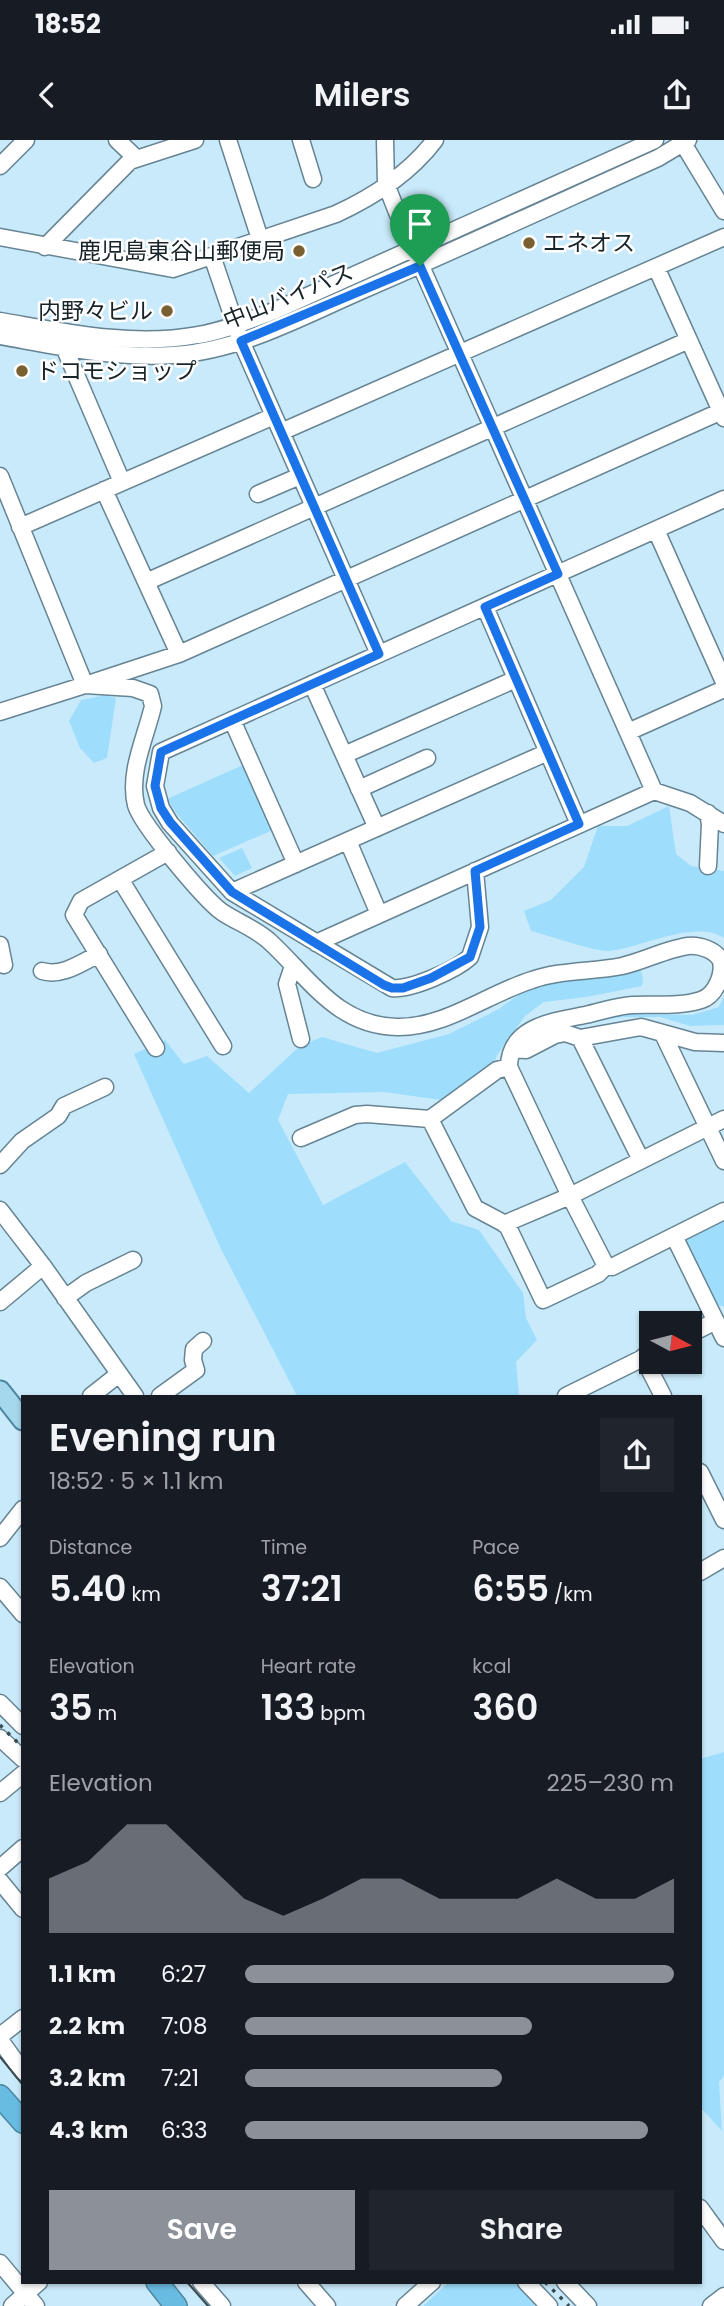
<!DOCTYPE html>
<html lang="en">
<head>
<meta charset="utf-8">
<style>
	body { margin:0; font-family:Poppins,"Noto Sans JP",sans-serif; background:#20242c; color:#f1f3f6; height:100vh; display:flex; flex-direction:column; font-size:26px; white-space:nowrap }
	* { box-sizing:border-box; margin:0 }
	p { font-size:23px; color:#9ea1a6 }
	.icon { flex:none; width:38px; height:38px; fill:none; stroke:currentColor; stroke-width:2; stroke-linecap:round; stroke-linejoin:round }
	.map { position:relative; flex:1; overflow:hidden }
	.side { position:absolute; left:21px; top:1255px; width:681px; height:889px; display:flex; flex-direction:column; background:#171b24; border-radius:0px; box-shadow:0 2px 5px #0004 }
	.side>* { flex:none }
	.needle { width:46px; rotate:97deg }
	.tools { position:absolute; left:639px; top:1171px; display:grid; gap:14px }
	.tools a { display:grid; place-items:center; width:63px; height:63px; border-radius:0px; background:#171b24; box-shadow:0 2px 5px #0004; font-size:35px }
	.pin { position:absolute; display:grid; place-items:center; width:60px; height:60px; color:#fff; margin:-72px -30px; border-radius:50% 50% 50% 0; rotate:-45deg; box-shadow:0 0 7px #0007 }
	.pin .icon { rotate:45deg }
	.round { display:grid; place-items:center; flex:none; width:74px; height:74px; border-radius:0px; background:#20242c }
	.headline { display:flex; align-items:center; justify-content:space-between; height:119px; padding:0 28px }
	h1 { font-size:38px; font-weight:600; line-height:52px }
	.metrics { display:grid; grid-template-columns:repeat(3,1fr); gap:10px; height:119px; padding:7px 28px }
	.metrics div { display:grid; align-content:center }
	.metrics b { font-size:35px; font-weight:600 }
	.metrics small { font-size:19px; font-weight:400 }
	.metrics p { font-size:19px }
	.chart { height:196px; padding:14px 28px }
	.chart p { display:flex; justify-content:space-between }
	.chart svg { width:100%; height:126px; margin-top:7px; fill:#8c9099; opacity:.7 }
	.action { display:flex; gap:14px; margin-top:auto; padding:14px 28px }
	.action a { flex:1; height:80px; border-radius:0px; background:#8c9099; color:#fff; font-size:28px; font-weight:600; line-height:80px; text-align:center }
	.action a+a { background:#20242c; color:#f1f3f6 }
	ul { padding:0 28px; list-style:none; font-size:23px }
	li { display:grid; grid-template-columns:112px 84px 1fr; align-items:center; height:52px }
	li i { height:18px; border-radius:9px; background:#8c9099 }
	.status { display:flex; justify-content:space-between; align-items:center; height:49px; padding:0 35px; background:#171b24; direction:ltr }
	.status svg { height:19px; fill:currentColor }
	header { display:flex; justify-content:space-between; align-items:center; height:91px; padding:0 28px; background:#171b24; font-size:32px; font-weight:600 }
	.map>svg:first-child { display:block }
	.green { fill:#9edefc }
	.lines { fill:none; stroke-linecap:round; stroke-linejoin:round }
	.minor-casing { stroke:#668493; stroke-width:19 }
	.major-casing { stroke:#4c87a1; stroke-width:23 }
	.highway-casing { stroke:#4c87a1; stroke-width:24 }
	.minor { stroke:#fff; stroke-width:16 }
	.major { stroke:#a5d7ed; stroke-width:19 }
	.highway { stroke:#69bce1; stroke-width:21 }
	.tram { stroke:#3a4b52; stroke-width:2 }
	.rail { stroke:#3a4b52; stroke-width:3.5; stroke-dasharray:3.5 7; stroke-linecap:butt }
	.route-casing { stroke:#fff; stroke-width:14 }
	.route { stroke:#1a73e8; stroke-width:9 }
	.poi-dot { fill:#7a5f31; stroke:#fff; stroke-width:2.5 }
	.labels { text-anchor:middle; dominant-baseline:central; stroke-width:5; stroke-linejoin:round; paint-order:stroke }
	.poi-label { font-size:23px; fill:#172429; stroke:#fff; text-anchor:start }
	.street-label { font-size:23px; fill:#172429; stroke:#fff }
</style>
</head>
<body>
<div class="status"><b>18:52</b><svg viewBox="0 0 49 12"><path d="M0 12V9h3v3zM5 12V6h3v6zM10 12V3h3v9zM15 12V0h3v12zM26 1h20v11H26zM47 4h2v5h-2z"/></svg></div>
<header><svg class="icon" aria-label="back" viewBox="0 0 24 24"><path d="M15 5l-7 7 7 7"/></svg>Milers<svg class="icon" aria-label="share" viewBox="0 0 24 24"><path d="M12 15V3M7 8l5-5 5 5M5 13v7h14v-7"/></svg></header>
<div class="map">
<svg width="724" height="2166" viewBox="0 0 724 2166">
	<rect width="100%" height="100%" fill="#c9eafa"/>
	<!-- green -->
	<path class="green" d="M106 555 116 558 107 618 94 623 80 608 69 581 81 560Z
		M243 625 273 690 213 716 177 674 167 659Z
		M669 666 676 714 691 726 724 731V798C694 779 642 808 609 811 596 812 547 795 531 791L524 771 551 760 584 727 598 686H627Z
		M242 708 252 728 235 736 219 718Z
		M640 828 643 838 642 846 586 857 544 862 525 876 497 915 493 927 441 960 384 952 288 954 278 980 323 1065 405 1022 451 1081 479 1090 523 1153 526 1178 537 1200 516 1222 519 1256H297L220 1107 134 914 165 900 184 924 207 916 249 953 300 906 322 897 377 913 449 894 497 870 539 841Z
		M724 856V885L690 886 660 877H623L570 885 574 878 626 874 692 875 719 867Z
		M724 1077V1166H715L682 1102 686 1096Z
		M724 1612V1936L719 1942 722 1991 700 1967V1619Z
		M449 2142H517L536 2163 533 2166H423Z"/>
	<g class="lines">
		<defs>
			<path id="minor" d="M117 0 136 18
				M228 0 260 99
				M301 0 313 39
				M385 0 386 44 397 72 654 651
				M681 0 724 71
				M0 26 26 0
				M0 97 173 129 336 74C373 57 410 33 435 0
				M45 107 130 21 195 0
				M212 116 241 201 379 514
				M656 127 724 278
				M0 181C65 192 132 207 198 195 224 191 249 180 274 171L655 0
				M0 196C57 206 115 219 174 215 240 211 303 176 363 150 462 107 560 62 658 18L688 0
				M63 199 64 207 122 342
				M281 292 724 97
				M0 336 85 545 179 514 724 270
				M104 350 179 514
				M258 354 300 336
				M20 387 274 276
				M656 390 724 542
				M146 442 689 200
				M485 467 579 684
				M312 544 377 688
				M0 572 85 545 133 548 150 554 153 566C146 597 128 632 136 665 141 684 205 760 222 772 237 782 254 788 268 800 308 836 336 886 397 887 445 888 487 854 532 840 560 830 592 832 622 826 644 821 666 809 688 806 700 805 716 810 721 821 724 835 715 856 701 860 680 867 654 864 632 865 616 866 600 872 585 875 555 881 509 886 509 927L570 1056 606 1126 612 1127 724 1071
				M232 580 296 724
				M628 592 724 549
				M344 615 516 539
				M359 649 427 618
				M348 701 379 774
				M708 726 710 684 708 673
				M475 731 480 787 470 817C456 830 411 850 392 848L232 752 170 683 161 668 155 646 161 612 724 359
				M120 739 223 906
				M232 752 548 612
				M316 803 654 651 690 663 724 684
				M0 805 4 825
				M293 826 287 844 301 899
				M42 831C62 837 81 823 99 814
				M663 894 724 1021
				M580 898 641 1020
				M156 908 74 775 81 761 168 712
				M514 909 526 910 555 895 565 893 580 898 641 887 695 902 724 903
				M430 979 475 1068 507 1085 543 1160 598 1134 606 1126
				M301 998 355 975 367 974 430 979 497 930 509 927
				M0 1025 22 1001 58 976 64 966 105 947
				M0 1070 43 1126 135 1256
				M504 1084 570 1056 724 979
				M674 1096 724 1198
				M65 1158 86 1143 133 1120
				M0 1162 43 1126
				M690 1194 716 1181
				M643 1217 663 1256
				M91 1256 119 1234
				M160 1256 196 1230 193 1220 194 1209 203 1201
				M566 1256 651 1214
				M700 1332 724 1380
				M0 1398 23 1369
				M700 1432 724 1418
				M0 1447 23 1474
				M0 1563 23 1586
				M0 1598 23 1619
				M0 1653 23 1634
				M0 1728 23 1708
				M0 1741 23 1769
				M0 1896 23 1878
				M0 1900 23 1932
				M700 2068 724 2101
				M0 2123 36 2166
				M201 2142 222 2166
				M306 2142 327 2166
				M526 2142 549 2166
				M565 2142 588 2166
				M12 2166 39 2142
				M405 2166 432 2142
				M711 2166 724 2156"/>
			<path id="major" d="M0 1251 23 1280"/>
			<path id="highway" d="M0 1956 23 1982
				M157 2142 176 2166"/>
		</defs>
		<!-- minor casing -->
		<use href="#minor" class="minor-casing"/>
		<!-- major casing -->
		<use href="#major" class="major-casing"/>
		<!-- highway casing -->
		<use href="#highway" class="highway-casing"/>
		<!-- minor -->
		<use href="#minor" class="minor"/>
		<!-- major -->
		<use href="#major" class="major"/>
		<!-- highway -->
		<use href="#highway" class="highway"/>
		<!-- tram -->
		<path class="tram" d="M0 1917 23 1945
			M187 2142 208 2166"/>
		<!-- rail -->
		<path class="rail" d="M0 1585 23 1608
			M545 2142 569 2166"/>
	</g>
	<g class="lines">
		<defs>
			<path id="route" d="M420 126 558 434 485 467 579 684 475 731 480 787 470 817 431 838 403 848H392L384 845 232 752 170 682 161 668 155 646 161 612 379 514 241 201Z"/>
		</defs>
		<!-- route casing -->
		<use href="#route" class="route-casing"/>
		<!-- route -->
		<use href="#route" class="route"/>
	</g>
	<!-- markers -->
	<g class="poi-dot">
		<circle cx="529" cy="103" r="7"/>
		<circle cx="299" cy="111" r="7"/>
		<circle cx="167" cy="171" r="7"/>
		<circle cx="22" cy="231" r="7"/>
	</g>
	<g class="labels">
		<!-- poi labels -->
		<g class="poi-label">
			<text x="543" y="103">エネオス</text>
			<text x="285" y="111" text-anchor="end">鹿児島東谷山郵便局</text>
			<text x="153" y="171" text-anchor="end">内野々ビル</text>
			<text x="36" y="231">ドコモショップ</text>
		</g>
		<!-- street labels -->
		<g class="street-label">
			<text transform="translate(288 156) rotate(-22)">中山バイパス</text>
		</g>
	</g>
</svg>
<div class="tools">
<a><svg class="needle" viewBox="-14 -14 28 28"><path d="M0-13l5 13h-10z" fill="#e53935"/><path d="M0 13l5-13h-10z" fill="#9ea1a6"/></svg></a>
</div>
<div class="pin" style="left:420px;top:126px;background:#1e9e55"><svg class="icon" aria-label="arrive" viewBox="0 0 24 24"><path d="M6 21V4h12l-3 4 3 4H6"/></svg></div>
<section class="side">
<div class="headline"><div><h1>Evening run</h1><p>18:52 · 5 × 1.1 km</p></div><a class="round"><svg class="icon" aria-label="share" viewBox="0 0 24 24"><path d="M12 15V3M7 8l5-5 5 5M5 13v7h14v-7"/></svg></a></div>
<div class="metrics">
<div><p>Distance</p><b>5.40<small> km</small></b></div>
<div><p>Time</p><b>37:21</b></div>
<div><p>Pace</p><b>6:55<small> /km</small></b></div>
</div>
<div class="metrics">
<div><p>Elevation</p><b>35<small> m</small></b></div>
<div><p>Heart rate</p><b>133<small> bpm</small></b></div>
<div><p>kcal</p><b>360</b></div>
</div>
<div class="chart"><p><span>Elevation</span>225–230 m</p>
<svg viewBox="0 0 160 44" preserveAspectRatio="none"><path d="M0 44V25L10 19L20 6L30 6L40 19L50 32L60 38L70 32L80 25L90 25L100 32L110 32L120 32L130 25L140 32L150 32L160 25V44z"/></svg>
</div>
<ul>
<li><b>1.1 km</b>6:27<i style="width:100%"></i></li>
<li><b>2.2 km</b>7:08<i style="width:67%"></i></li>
<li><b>3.2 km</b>7:21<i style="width:60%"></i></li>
<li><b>4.3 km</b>6:33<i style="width:94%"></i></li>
</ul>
<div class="action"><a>Save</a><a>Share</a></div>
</section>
</div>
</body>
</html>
